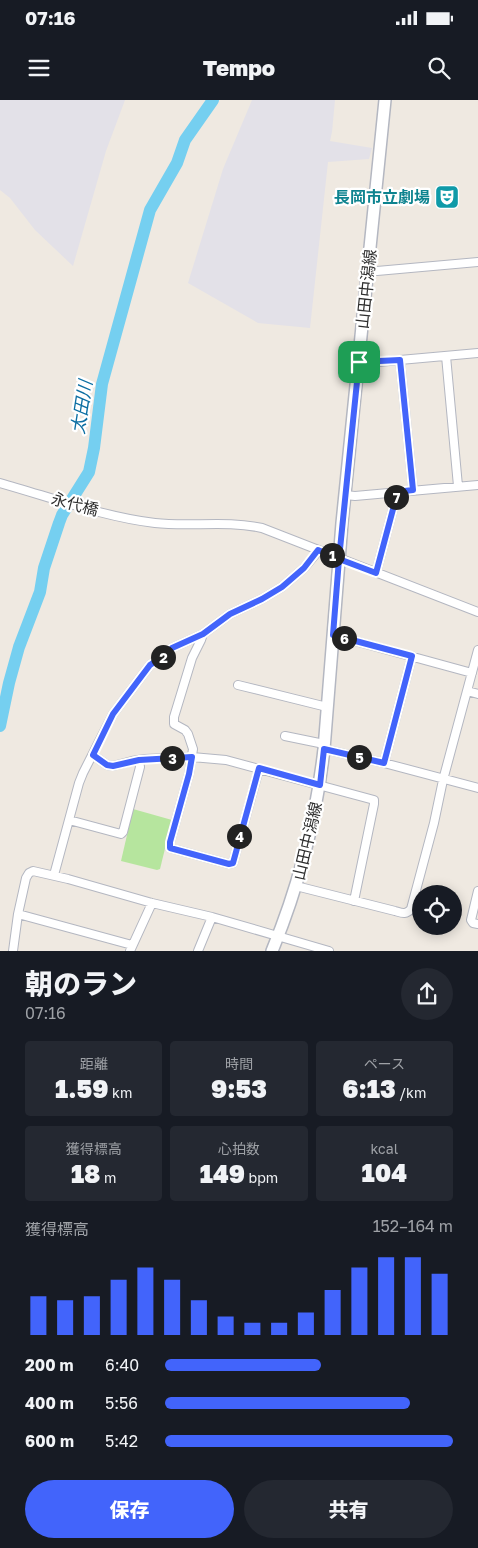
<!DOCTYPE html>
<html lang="ja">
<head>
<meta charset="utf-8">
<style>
	body { margin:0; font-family:"Golos Text","Noto Sans JP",sans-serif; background:#242831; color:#f1f3f6; height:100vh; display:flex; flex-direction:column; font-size:19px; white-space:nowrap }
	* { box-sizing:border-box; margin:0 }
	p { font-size:16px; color:#9ea1a6 }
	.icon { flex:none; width:28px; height:28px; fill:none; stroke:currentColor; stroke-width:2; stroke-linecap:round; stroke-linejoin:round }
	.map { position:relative; height:851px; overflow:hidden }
	.sheet { display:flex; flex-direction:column; background:#171b24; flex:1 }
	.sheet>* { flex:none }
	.fabs { position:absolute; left:412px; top:785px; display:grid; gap:10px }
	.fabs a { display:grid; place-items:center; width:50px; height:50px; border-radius:50%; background:#171b24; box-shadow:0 2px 12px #0003; font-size:25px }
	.pin { position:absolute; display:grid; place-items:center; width:42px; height:42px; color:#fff; margin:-21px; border-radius:10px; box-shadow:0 2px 8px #0006 }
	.km { position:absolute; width:25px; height:25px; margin:-12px; border-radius:50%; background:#222; color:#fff; font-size:14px; line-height:25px; text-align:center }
	.round { display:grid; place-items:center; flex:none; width:52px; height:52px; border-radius:26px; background:#242831 }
	.head { display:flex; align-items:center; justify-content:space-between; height:85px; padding:0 25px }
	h1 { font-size:28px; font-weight:800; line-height:38px }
	.stats { display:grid; grid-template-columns:repeat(3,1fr); gap:8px; height:85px; padding:5px 25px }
	.stats div { display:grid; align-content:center; border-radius:5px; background:#242831; text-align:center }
	.stats b { font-size:25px; font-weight:800 }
	.stats small { font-size:14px; font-weight:400 }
	.stats p { font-size:14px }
	.chart { height:140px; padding:10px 25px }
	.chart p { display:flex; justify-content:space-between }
	.chart svg { width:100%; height:90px; margin-top:5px; stroke:#4264fb; stroke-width:6 }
	.action { display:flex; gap:10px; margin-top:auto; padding:10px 25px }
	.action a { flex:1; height:58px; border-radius:30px; background:#4264fb; color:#fff; font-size:20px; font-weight:800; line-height:58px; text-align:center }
	.action a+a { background:#242831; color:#f1f3f6 }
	ul { padding:0 25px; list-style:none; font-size:16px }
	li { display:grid; grid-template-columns:80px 60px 1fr; align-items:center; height:38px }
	li i { height:12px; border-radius:6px; background:#4264fb }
	.status { display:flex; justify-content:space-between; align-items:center; height:35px; padding:0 25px; background:#171b24; direction:ltr }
	.status svg { height:14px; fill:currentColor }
	header { display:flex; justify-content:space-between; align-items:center; height:65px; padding:0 25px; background:#171b24; font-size:22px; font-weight:800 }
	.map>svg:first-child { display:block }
	.industrial { fill:#e3e1e8 }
	.green { fill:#b6e59e }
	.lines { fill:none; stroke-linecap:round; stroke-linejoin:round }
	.river { stroke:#75cff0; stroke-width:12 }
	.street-casing { stroke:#b4b7c1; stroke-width:10 }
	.secondary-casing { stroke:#b4b7c1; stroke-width:14 }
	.street { stroke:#fff; stroke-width:8 }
	.secondary { stroke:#fff; stroke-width:11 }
	.route-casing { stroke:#fff; stroke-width:10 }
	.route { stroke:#4264fb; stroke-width:6 }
	.labels { text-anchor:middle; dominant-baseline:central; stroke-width:4.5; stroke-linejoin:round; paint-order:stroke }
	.culture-label { font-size:16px; font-weight:bold; fill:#0d838f; stroke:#fff; text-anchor:end }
	.street-label { font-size:16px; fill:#2e2e2e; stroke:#fff }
	.water-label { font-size:18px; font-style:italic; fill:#0d6fa3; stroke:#fff }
</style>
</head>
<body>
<div class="status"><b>07:16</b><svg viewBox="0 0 49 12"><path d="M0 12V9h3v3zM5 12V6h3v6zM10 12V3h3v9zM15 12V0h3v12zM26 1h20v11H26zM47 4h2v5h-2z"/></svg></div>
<header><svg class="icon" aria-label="menu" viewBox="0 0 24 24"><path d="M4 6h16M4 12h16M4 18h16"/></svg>Tempo<svg class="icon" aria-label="search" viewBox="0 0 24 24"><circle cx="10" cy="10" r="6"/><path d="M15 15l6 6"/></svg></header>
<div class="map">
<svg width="478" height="851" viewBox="0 0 478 851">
	<rect width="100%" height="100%" fill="#efe9e1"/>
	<!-- industrial -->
	<path class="industrial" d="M0 0H125L106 51 73 166 35 130 10 98 0 90Z
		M252 0H335L332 32 330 41 372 48 369 59 328 62 310 228 258 223 188 183 223 69Z"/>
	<!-- green -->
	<path class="green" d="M133 709 172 720 160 769 157 770 121 761Z"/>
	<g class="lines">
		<!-- river -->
		<path class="river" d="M0 626 9 583 19 547 40 492 44 468 59 423 62 415 89 372 94 348 102 284 150 110 177 63 185 40 213 0"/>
		<defs>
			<path id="street" d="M368 171H377L478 162
				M446 256 458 386
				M400 260 413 390
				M359 262 369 263 400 260 478 253
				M0 383C50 397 104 417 155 423 191 427 226 420 262 428L478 512
				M345 395 355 396 478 385
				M376 473 396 398V392
				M203 534 201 540 192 558 174 617V624L185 630 188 634 193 649 189 674 170 742V748L229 764 233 763 259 669
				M333 535 472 573
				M238 585 327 607
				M467 591 478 594
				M285 636 324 644
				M324 649 384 663 478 688
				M93 655 107 665 113 666 132 661 145 659 192 657 226 660 374 700V704L354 801
				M384 663 412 556
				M69 720 121 734 123 732 140 667 139 660
				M54 775 79 683 83 673 113 614 150 565 165 555 172 548 203 534 230 514 262 499 282 487 304 468 319 450
				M296 786 395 811C402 813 406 815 411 809L434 723 443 680 478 550
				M478 791 471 820 473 823 478 824
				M18 814 132 845
				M13 851 18 814 26 778 29 773 33 771 68 779 152 803 212 817 329 851
				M130 851 152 803
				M198 851 212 817"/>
			<path id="secondary" d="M272 851C299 786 316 719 324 649L342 423 385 0"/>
		</defs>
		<!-- street casing -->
		<use href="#street" class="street-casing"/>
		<!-- secondary casing -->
		<use href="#secondary" class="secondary-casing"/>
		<!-- street -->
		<use href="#street" class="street"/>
		<!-- secondary -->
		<use href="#secondary" class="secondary"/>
	</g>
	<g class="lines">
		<defs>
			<path id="route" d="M359 262 339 459 318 450 304 468 282 487 262 499 230 514 203 534 172 548 165 555 150 565 113 614 93 655 107 665 113 666 139 660 192 657 189 674 170 742V748L229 764 233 763 259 668 320 685 324 649 384 663 412 556 333 535 339 459 376 473 396 398V392L413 390 400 260 359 262"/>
		</defs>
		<!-- route casing -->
		<use href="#route" class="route-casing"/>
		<!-- route -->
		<use href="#route" class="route"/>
	</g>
	<!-- icons -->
	<defs>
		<symbol id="theatre-square" viewBox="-11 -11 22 22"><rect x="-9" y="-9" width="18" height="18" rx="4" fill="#0f9aa8" stroke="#fff"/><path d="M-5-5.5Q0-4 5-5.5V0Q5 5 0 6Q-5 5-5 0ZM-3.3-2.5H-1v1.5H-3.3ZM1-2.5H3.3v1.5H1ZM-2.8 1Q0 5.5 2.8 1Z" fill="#fff"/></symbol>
	</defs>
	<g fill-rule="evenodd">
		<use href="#theatre-square" x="433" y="83" width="28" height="28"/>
	</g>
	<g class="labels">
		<!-- culture labels -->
		<g class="culture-label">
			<text x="430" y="97">長岡市立劇場</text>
		</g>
		<!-- street labels -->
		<g class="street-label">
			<text transform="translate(366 189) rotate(-84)">山田中潟線</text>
			<text transform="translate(75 404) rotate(15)">永代橋</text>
			<text transform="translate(307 741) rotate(-77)">山田中潟線</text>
		</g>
		<!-- water labels -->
		<g class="water-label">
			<text transform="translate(81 307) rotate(-81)">太田川</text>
		</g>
	</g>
</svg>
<div class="fabs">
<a><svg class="icon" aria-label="locate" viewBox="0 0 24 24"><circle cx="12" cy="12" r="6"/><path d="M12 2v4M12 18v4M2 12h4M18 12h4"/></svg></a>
</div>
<div class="pin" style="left:359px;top:262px;background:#1e9e55"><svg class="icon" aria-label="arrive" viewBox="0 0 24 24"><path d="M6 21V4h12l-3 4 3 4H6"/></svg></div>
<b class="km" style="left:332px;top:455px">1</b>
<b class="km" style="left:163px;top:557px">2</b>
<b class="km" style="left:172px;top:658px">3</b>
<b class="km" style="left:239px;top:736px">4</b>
<b class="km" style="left:359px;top:657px">5</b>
<b class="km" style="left:344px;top:538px">6</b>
<b class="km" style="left:396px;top:397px">7</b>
</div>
<section class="sheet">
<div class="head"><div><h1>朝のラン</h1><p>07:16</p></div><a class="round"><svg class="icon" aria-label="share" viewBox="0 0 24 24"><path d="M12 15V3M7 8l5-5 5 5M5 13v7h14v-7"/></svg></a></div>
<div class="stats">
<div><p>距離</p><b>1.59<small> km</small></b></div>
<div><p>時間</p><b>9:53</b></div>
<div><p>ペース</p><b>6:13<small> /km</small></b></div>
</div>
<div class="stats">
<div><p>獲得標高</p><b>18<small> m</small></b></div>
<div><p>心拍数</p><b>149<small> bpm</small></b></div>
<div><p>kcal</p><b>104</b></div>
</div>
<div class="chart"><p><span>獲得標高</span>152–164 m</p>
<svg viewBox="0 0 160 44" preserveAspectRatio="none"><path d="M5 44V25M15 44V27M25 44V25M35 44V17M45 44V11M55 44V17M65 44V27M75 44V35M85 44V38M95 44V38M105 44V33M115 44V22M125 44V11M135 44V6M145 44V6M155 44V14"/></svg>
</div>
<ul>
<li><b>200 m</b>6:40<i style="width:54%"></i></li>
<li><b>400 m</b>5:56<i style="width:85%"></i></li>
<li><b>600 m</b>5:42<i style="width:100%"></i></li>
</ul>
<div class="action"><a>保存</a><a>共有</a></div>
</section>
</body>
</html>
